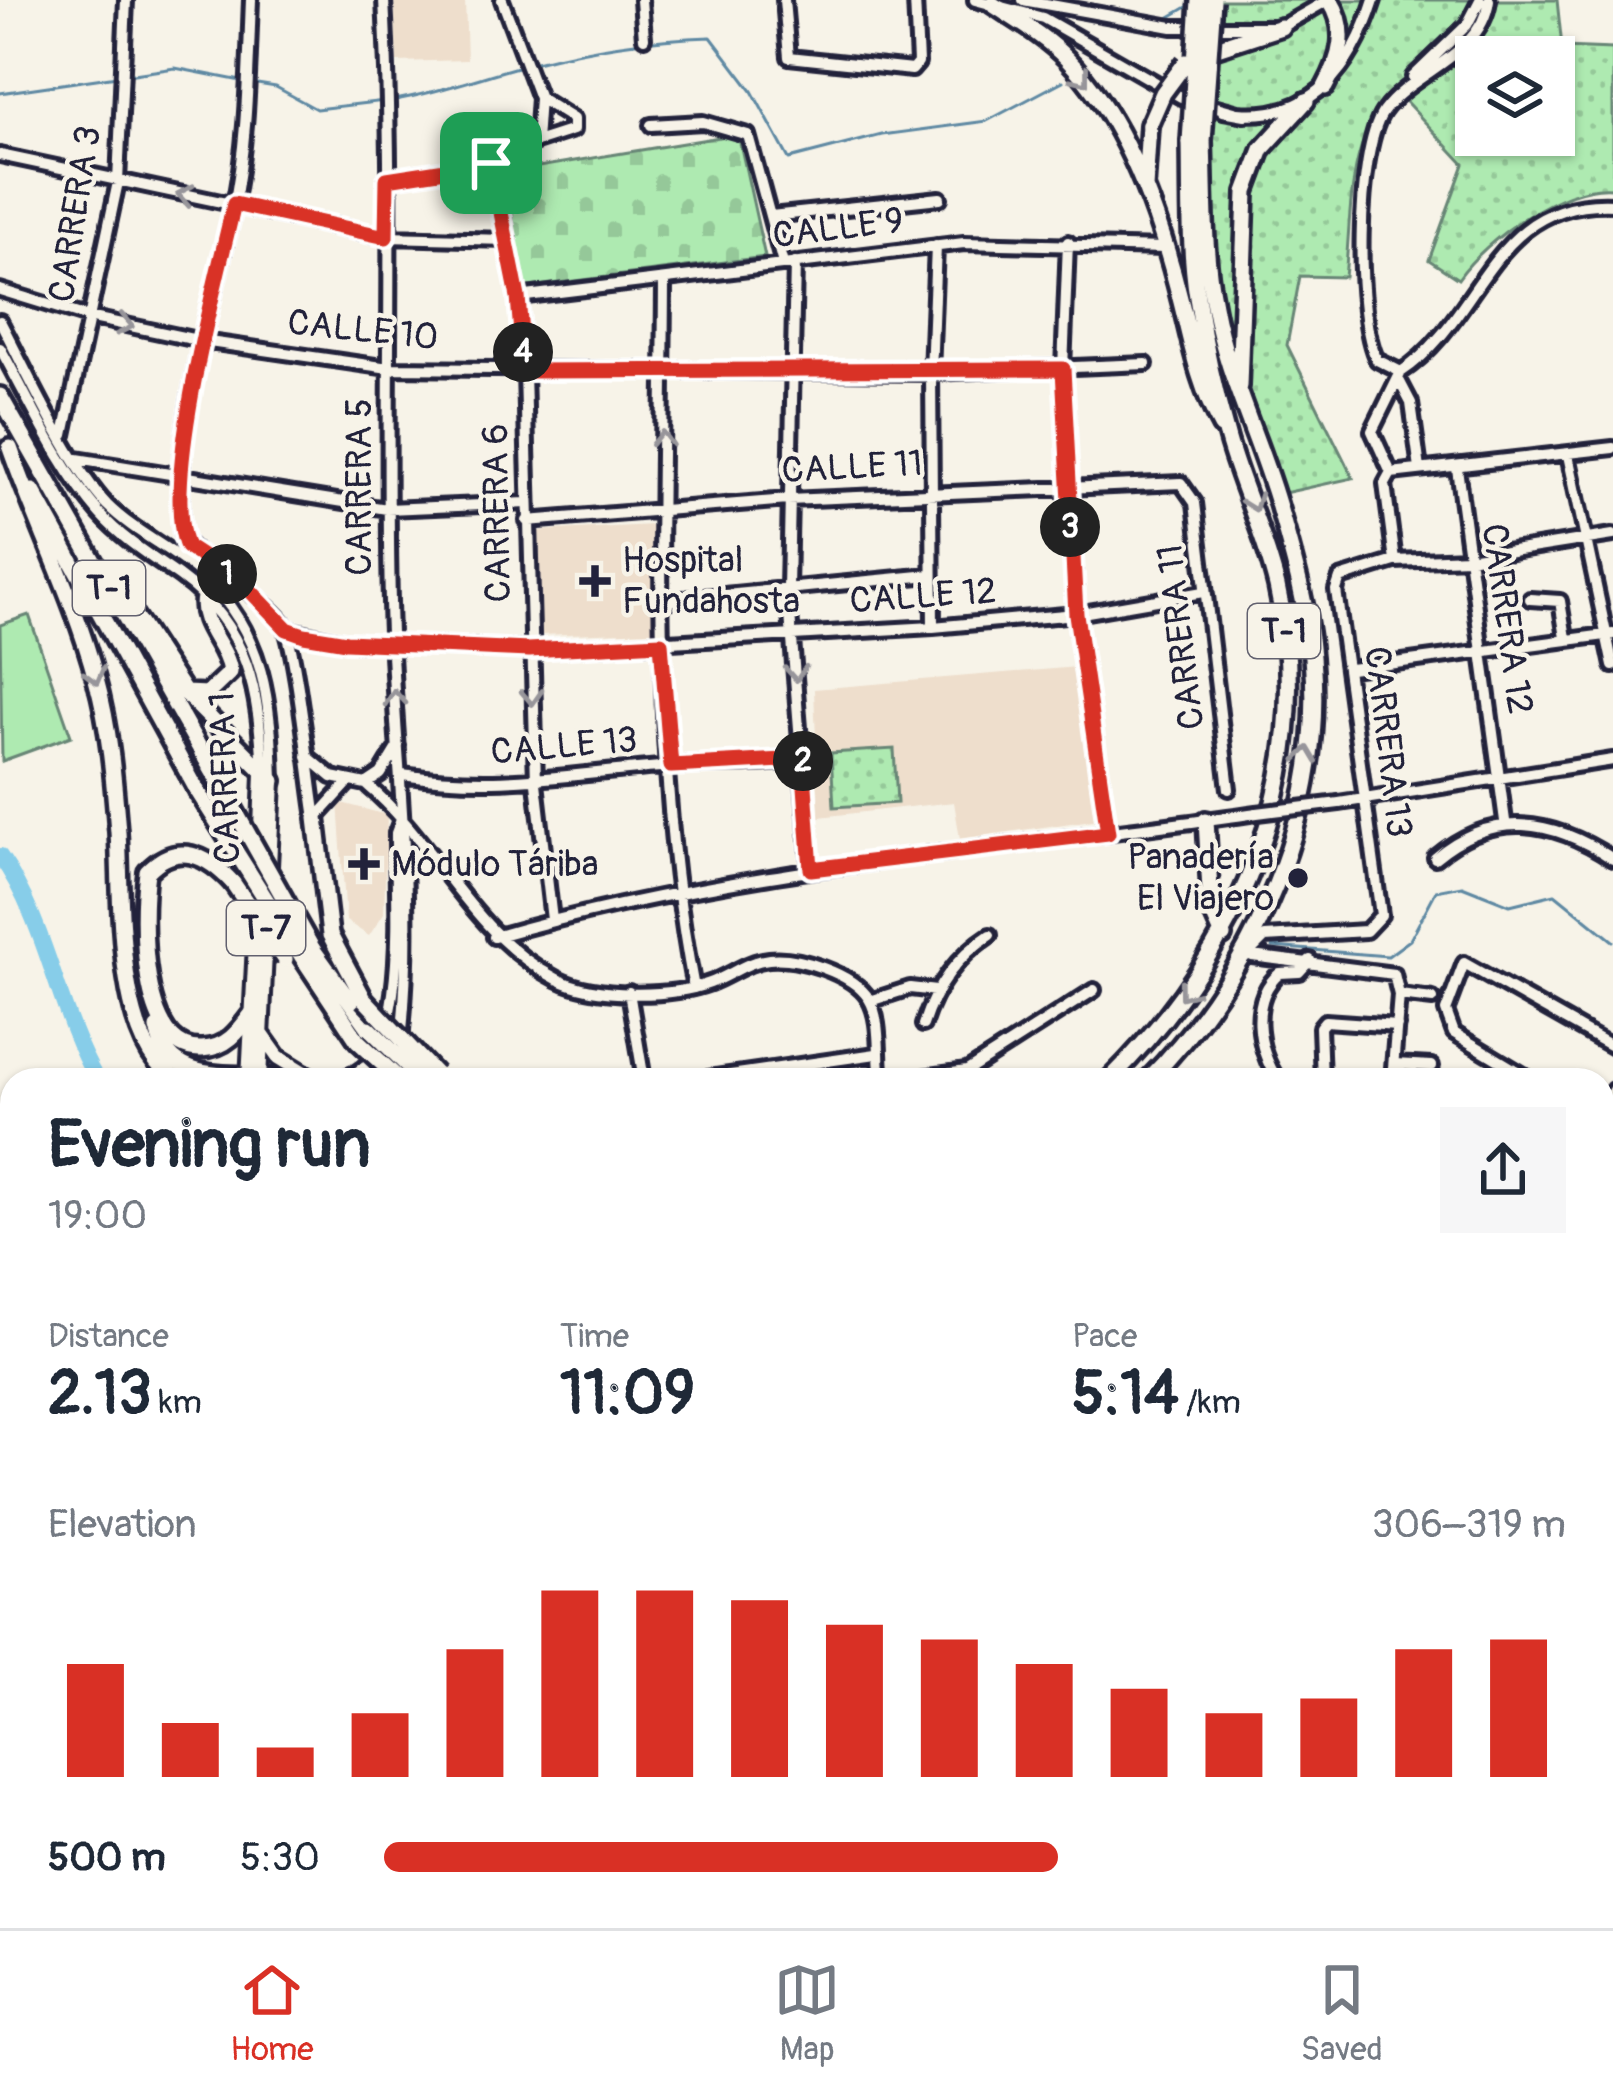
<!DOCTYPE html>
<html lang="en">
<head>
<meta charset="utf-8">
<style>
	body { margin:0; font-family:Pangolin,sans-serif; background:#f6f6f7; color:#1f2937; height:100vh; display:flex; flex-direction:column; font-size:45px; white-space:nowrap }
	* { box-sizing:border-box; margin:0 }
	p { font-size:39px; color:#747a83 }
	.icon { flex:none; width:66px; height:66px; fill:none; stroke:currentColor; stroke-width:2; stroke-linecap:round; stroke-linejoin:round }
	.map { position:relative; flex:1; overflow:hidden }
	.side { position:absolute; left:0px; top:1068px; width:1614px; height:861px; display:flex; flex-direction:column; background:#fff; border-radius:36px 36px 0 0; box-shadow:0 3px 9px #0004 }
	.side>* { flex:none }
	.buttons { position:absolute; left:1455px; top:36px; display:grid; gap:24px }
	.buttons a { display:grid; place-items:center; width:120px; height:120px; border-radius:0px; background:#fff; box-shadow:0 3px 9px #0004; font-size:60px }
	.pin { position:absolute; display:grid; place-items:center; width:102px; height:102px; color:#fff; margin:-51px; border-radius:24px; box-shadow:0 6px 18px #0006 }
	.km { position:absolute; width:60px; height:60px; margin:-30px; border-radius:50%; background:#222; color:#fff; font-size:33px; line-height:60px; text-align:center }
	.round { display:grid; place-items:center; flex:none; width:126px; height:126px; border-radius:0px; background:#f6f6f7 }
	.summary { display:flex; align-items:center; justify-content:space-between; height:204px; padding:0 48px }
	h1 { font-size:66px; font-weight:800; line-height:90px }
	.metrics { display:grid; grid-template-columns:repeat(3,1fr); gap:18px; height:204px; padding:12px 48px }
	.metrics div { display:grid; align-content:center }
	.metrics b { font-size:60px; font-weight:800 }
	.metrics small { font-size:33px; font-weight:400 }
	.metrics p { font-size:33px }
	.chart { height:336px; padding:24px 48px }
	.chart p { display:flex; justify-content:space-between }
	.chart svg { width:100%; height:216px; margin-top:12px; stroke:#d93025; stroke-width:6 }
	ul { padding:0 48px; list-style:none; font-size:39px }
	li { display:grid; grid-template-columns:192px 144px 1fr; align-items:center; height:90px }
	li i { height:30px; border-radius:15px; background:#d93025 }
	.tab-bar { display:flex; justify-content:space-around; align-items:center; height:168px; border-top:3px solid #e0e1e3; background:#fff; font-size:33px; color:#747a83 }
	.tab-bar a { display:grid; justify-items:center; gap:6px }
	.tab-bar .on { color:#d93025 }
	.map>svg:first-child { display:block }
	.built { fill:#eedecc }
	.green { fill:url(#green-dots); stroke:#688676; stroke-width:3; fill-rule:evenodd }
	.forest { fill:url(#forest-firs); stroke:#688676; stroke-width:3 }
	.cemetery { fill:url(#cemetery-stones); stroke:#688676; stroke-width:3 }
	.pitch { fill:#aeeab1; stroke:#688676; stroke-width:3 }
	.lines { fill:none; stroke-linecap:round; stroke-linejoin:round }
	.stream { stroke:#5f89a3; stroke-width:3 }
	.river { stroke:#87cde9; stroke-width:16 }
	.minor-casing { stroke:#22223b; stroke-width:20 }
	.major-casing { stroke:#22223b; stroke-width:22 }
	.highway-casing { stroke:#22223b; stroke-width:24 }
	.minor { stroke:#f7f3e8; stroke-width:10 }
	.major { stroke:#f7f3e8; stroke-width:14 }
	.highway { stroke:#f7f3e8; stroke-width:15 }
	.minor-bridge-casing { stroke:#22223b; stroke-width:20; stroke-linecap:butt }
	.highway-bridge-casing { stroke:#22223b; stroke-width:24; stroke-linecap:butt }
	.minor-bridge { stroke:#f7f3e8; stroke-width:10 }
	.highway-bridge { stroke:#f7f3e8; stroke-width:15 }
	.oneway { stroke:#97959a }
	.route-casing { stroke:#fff; stroke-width:24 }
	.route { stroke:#d93025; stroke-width:15 }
	.poi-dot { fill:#22223b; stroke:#f7f3e8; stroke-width:4.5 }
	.labels { text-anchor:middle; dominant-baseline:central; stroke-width:9; stroke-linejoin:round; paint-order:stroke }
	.shield { fill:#f7f3e8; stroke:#62616f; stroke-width:3 }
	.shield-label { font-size:33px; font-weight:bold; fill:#22223b }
	.street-label { font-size:36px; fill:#22223b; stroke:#f7f3e8 }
	.poi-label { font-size:36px; fill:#22223b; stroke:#f7f3e8; text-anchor:start }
</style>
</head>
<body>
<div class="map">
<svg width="1613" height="1928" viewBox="0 0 1613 1928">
	<defs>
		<pattern id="green-dots" width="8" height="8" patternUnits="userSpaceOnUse" patternTransform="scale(3)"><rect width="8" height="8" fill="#aeeab1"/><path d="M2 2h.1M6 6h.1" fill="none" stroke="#95c899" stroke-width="1.8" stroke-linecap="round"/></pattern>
		<pattern id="forest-firs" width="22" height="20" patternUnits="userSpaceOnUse" patternTransform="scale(3)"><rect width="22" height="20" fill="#aeeab1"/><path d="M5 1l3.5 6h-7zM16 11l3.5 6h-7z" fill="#95c899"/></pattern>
		<pattern id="cemetery-stones" width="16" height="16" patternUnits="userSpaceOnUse" patternTransform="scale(3)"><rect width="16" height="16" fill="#aeeab1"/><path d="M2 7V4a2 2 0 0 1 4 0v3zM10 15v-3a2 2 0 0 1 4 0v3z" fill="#95c899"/></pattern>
	</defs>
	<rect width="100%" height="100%" fill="#f7f3e8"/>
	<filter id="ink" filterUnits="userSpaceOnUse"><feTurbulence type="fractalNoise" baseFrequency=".00833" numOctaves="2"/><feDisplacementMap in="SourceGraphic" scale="24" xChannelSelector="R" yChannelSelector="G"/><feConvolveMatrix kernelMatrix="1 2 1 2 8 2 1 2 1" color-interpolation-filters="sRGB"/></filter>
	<g filter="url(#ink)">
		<!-- built -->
		<path class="built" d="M394 0H465L467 60 397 62Z
			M653 525 654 631 539 635 536 531Z
			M1077 667 1099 819 960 839 954 802 819 817 814 689Z
			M338 802 387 815 384 913 369 936 346 921Z
			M467 1917H610L617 1928H474Z"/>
		<!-- green -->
		<path class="green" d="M1219 0H1557L1562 47 1613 49V188C1563 183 1486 239 1458 279L1429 260 1464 164 1395 90C1346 137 1352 212 1345 277L1300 276 1287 345 1353 478 1284 493C1261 435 1233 373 1222 311 1203 208 1210 104 1219 0ZM1476 57H1554V135H1476Z
			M894 749 897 803 834 807 831 753Z"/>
		<!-- forest -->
		<path class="forest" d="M630 1917H805L811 1928H637Z"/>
		<!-- cemetery -->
		<path class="cemetery" d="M738 134 765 257 520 288 508 172Z"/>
		<!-- pitch -->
		<path class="pitch" d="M29 615 71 736 2 761 0 625Z"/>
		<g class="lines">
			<!-- stream -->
			<path class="stream" d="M1168 18 1192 4
				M127 75 175 68 241 81
				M251 83 276 87 316 109 385 101
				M0 93 117 76
				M395 100C442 92 485 75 532 63 589 48 652 39 711 37L752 91 789 159 882 135 987 121 1063 81
				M1273 947 1388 956 1410 940 1436 891 1462 886 1510 905 1555 894 1613 941"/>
			<!-- river -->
			<path class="river" d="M0 856C48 924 56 1009 97 1080
				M670 1917 682 1928"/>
			<defs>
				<path id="minor" d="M251 0C248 70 248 141 233 209 211 313 172 425 182 533 184 554 262 594 282 621 296 641 310 784 316 818
					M384 0C395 200 385 402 390 602 393 747 417 894 401 1040
					M641 0 644 38
					M784 0 789 57 912 70 918 63 915 0
					M975 0 1043 18 1181 97 1245 115 1223 111
					M1023 0 1172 27H1281L1328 0
					M1489 0C1481 57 1413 70 1383 112 1356 153 1355 317 1377 360L1401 372C1482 320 1490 198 1613 204
					M1413 77 1467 25 1480 0
					M1238 113C1313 120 1353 67 1374 0
					M651 125 703 122 748 135 783 264
					M536 142 573 130V119L539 98
					M0 155 386 237 508 240
					M491 163 518 297 525 372 536 783 552 920
					M387 179 491 163 536 142 539 98 502 0
					M771 216 940 198
					M1068 242 1063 369 1076 614 1108 834
					M795 263 788 588 810 869
					M664 281C663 516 649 757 694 988
					M0 290 88 317 202 341 389 368 931 373 1146 364
					M518 297 964 243 1165 248
					M0 321C27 372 70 466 107 505 136 534 175 550 204 577 265 634 271 703 273 781
					M0 348C31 403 58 466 100 514 122 539 153 558 180 577 249 627 259 692 263 772
					M1400 382 1411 403 1420 469
					M64 435 118 182 126 0
					M1568 455 1613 666
					M77 459 387 509 527 503
					M1457 468 1505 821
					M1391 473 1613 448
					M1391 473 1372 431 1401 372
					M1391 473 1385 484 1395 561
					M527 521 788 500 1181 483 1195 503 1229 789
					M1530 599 1560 601 1566 638
					M663 601 930 575
					M933 627 931 373 936 246
					M287 629 346 642 529 650 933 627 1076 614 1203 592
					M1350 669 1613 634
					M307 756 332 777 366 784
					M402 775C503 790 573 773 672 766 716 763 760 767 803 759
					M366 784C438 844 471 935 557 979 595 998 669 998 710 983 730 976 747 961 769 959 797 956 853 973 869 999 882 1020 877 1055 881 1080
					M366 784 381 774 398 746
					M1339 803 1613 760
					M316 818 348 783
					M1435 858C1493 809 1552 819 1613 859
					M494 937C742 865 1001 850 1257 813
					M1252 956 1394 974 1399 995 1392 1080
					M1239 963 1265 937 1366 931 1381 915 1336 590 1340 578 1395 561 1468 558 1613 535
					M629 992 644 1080
					M1399 995 1433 999
					M870 1001 910 988 936 991
					M923 1025C935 987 956 957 990 935
					M1394 1064 1432 1066
					M255 1075C283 1075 322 1084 348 1076 412 1057 395 889 396 833L402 817
					M695 1080 876 1054
					M900 1080 967 1071 1094 990
					M1278 1080C1257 1050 1249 998 1280 973L1299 972 1310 960
					M1322 1080 1320 1027 1325 1021 1397 1026
					M1532 1080 1454 1033 1446 1011 1464 963 1613 1047
					M1602 1109 1613 1090
					M1602 1121 1613 1124
					M1 1150 12 1149
					M1602 1192 1613 1196
					M1602 1276 1613 1253
					M1602 1389 1613 1382
					M1602 1463 1613 1453
					M0 1538 12 1532
					M1602 1564 1613 1577
					M1602 1614 1613 1649
					M0 1742 12 1741
					M1602 1758 1613 1777
					M1602 1874 1613 1872
					M1602 1916 1613 1914
					M241 1917 248 1928
					M995 1917 998 1928
					M1155 1917 1158 1928
					M261 1928 277 1917
					M385 1928 400 1917"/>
				<path id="major" d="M260 858 263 773
					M261 1033 278 1057 309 1076
					M249 1080 259 886
					M259 1080 273 781
					M442 1917 449 1928"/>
				<path id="highway" d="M992 4C1018 21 1046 37 1067 59 1127 121 1161 221 1181 302 1192 346 1199 386 1221 426
					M1198 54 1281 27
					M1325 87C1341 58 1349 30 1330 0
					M1145 188 1149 125
					M1239 386 1246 192 1262 149 1306 101
					M0 396 217 779
					M10 448C37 525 75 600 96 679 110 729 114 781 118 832 122 894 114 1049 178 1080
					M33 491 197 790
					M127 604 185 693 273 781
					M185 693 207 694 230 672C227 645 198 625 204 597
					M316 818 330 935 364 999
					M1206 820 1211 909 1223 936
					M233 883C207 855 177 840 147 872 141 916 139 1053 202 1049 227 1048 239 1031 253 1012
					M312 948 369 1028
					M301 955 358 1041
					M157 1028C166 1075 210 1075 250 1076
					M1109 1080C1240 950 1319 772 1277 586 1265 535 1242 489 1228 439 1215 394 1204 343 1197 297 1189 246 1191 194 1190 142
					M1148 1080C1255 972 1326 811 1312 657 1308 609 1294 561 1281 514 1262 443 1227 378 1214 305 1203 251 1205 195 1203 141"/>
			</defs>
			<!-- minor casing -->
			<use href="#minor" class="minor-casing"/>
			<!-- major casing -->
			<use href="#major" class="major-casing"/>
			<!-- highway casing -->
			<use href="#highway" class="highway-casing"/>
			<!-- minor -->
			<use href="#minor" class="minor"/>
			<!-- major -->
			<use href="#major" class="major"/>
			<!-- highway -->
			<use href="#highway" class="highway"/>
			<defs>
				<path id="minor-bridge" d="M1257 813 1339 803"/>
				<path id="highway-bridge" d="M1149 125 1163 93 1186 62
					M1203 141 1213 0
					M1190 142 1199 0
					M217 779 312 948
					M197 790 301 955
					M233 883 285 959
					M364 999 435 1074
					M369 1028 422 1080
					M358 1041 400 1080"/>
			</defs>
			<!-- minor-bridge casing -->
			<use href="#minor-bridge" class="minor-bridge-casing"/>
			<!-- highway-bridge casing -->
			<use href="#highway-bridge" class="highway-bridge-casing"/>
			<!-- minor-bridge -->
			<use href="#minor-bridge" class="minor-bridge"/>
			<!-- highway-bridge -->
			<use href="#highway-bridge" class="highway-bridge"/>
		</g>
		<!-- one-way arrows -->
		<defs><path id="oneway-chevron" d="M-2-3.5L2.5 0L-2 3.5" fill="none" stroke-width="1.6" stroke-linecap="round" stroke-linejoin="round" transform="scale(3)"/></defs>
		<g class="oneway">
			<use href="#oneway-chevron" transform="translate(1082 78) rotate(52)"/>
			<use href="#oneway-chevron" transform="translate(185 195) rotate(-169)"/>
			<use href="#oneway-chevron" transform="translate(125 325) rotate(12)"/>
			<use href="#oneway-chevron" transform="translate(662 439) rotate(-89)"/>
			<use href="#oneway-chevron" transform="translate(1253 503) rotate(70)"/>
			<use href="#oneway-chevron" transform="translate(796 673) rotate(86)"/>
			<use href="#oneway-chevron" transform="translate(95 676) rotate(75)"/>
			<use href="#oneway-chevron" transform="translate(532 697) rotate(87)"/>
			<use href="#oneway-chevron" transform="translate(395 698) rotate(-95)"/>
			<use href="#oneway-chevron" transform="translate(1307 755) rotate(-83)"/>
			<use href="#oneway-chevron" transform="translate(1186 992) rotate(127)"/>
		</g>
	</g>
	<g class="lines" filter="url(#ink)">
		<defs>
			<path id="route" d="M491 163 518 297 524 371 1063 369 1076 614 1108 833 811 869 803 759 671 766 661 643 529 650 346 642 304 635 287 629 244 584 187 547C160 485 218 275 234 204L386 237 387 179Z"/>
		</defs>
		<!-- route casing -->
		<use href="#route" class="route-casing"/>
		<!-- route -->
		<use href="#route" class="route"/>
	</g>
	<!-- markers -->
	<g class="poi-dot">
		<path d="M589 563h12v12h12v12h-12v12h-12v-12h-12v-12h12z"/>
		<path d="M358 846h12v12h12v12h-12v12h-12v-12h-12v-12h12z"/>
		<circle cx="1298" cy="878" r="12"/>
	</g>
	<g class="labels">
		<!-- shield labels -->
		<g class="shield">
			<rect x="73" y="561" width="72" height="54" rx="9"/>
			<rect x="1248" y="604" width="72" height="54" rx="9"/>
			<rect x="227" y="901" width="78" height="54" rx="9"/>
		</g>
		<g class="shield-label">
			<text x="109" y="588">T-1</text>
			<text x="1284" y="631">T-1</text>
			<text x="266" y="928">T-7</text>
		</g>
		<!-- street labels -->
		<g class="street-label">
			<text transform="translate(75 214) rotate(-81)">CARRERA 3</text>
			<text transform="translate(838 228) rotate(-7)">CALLE 9</text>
			<text transform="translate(363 330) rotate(6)">CALLE 10</text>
			<text transform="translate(852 467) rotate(-3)">CALLE 11</text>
			<text transform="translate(359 487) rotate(-90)">CARRERA 5</text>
			<text transform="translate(497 513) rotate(-91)">CARRERA 6</text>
			<text transform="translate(923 596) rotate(-4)">CALLE 12</text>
			<text transform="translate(1507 619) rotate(82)">CARRERA 12</text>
			<text transform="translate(1181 637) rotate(-97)">CARRERA 11</text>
			<text transform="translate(1388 742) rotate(83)">CARRERA 13</text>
			<text transform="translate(564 746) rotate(-5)">CALLE 13</text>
			<text transform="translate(225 778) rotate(-92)">CARRERA 1</text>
		</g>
		<!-- poi labels -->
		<g class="poi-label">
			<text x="622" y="560">Hospital<tspan x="622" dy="41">Fundahosta</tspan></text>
			<text x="1274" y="857" text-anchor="end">Panadería<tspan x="1274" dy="41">El Viajero</tspan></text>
			<text x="391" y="864">Módulo Táriba</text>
		</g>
	</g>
</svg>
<div class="buttons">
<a><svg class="icon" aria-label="layers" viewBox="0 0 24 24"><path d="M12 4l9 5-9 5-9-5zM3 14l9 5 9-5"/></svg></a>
</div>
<div class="pin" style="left:491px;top:163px;background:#1e9e55"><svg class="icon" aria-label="arrive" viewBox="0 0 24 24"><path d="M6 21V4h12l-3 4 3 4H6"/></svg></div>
<b class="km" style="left:227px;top:574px">1</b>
<b class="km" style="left:803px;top:761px">2</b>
<b class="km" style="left:1070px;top:527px">3</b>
<b class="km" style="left:523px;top:352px">4</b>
<section class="side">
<div class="summary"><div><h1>Evening run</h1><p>19:00</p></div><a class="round"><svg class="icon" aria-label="share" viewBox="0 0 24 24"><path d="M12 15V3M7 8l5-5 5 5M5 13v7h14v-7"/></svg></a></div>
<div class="metrics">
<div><p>Distance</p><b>2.13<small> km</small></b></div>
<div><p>Time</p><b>11:09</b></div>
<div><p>Pace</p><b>5:14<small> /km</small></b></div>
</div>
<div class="chart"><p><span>Elevation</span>306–319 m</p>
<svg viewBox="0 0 160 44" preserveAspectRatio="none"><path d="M5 44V21M15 44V33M25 44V38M35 44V31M45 44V18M55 44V6M65 44V6M75 44V8M85 44V13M95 44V16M105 44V21M115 44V26M125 44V31M135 44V28M145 44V18M155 44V16"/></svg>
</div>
<ul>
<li><b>500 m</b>5:30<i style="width:57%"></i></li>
</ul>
</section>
</div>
<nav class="tab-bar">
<a class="on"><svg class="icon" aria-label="home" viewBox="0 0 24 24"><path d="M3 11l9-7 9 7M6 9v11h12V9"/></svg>Home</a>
<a><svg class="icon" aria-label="map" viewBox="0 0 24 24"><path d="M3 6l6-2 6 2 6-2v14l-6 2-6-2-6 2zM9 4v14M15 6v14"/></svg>Map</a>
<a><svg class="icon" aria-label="saved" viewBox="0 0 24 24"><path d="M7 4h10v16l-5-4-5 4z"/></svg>Saved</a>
</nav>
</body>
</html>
